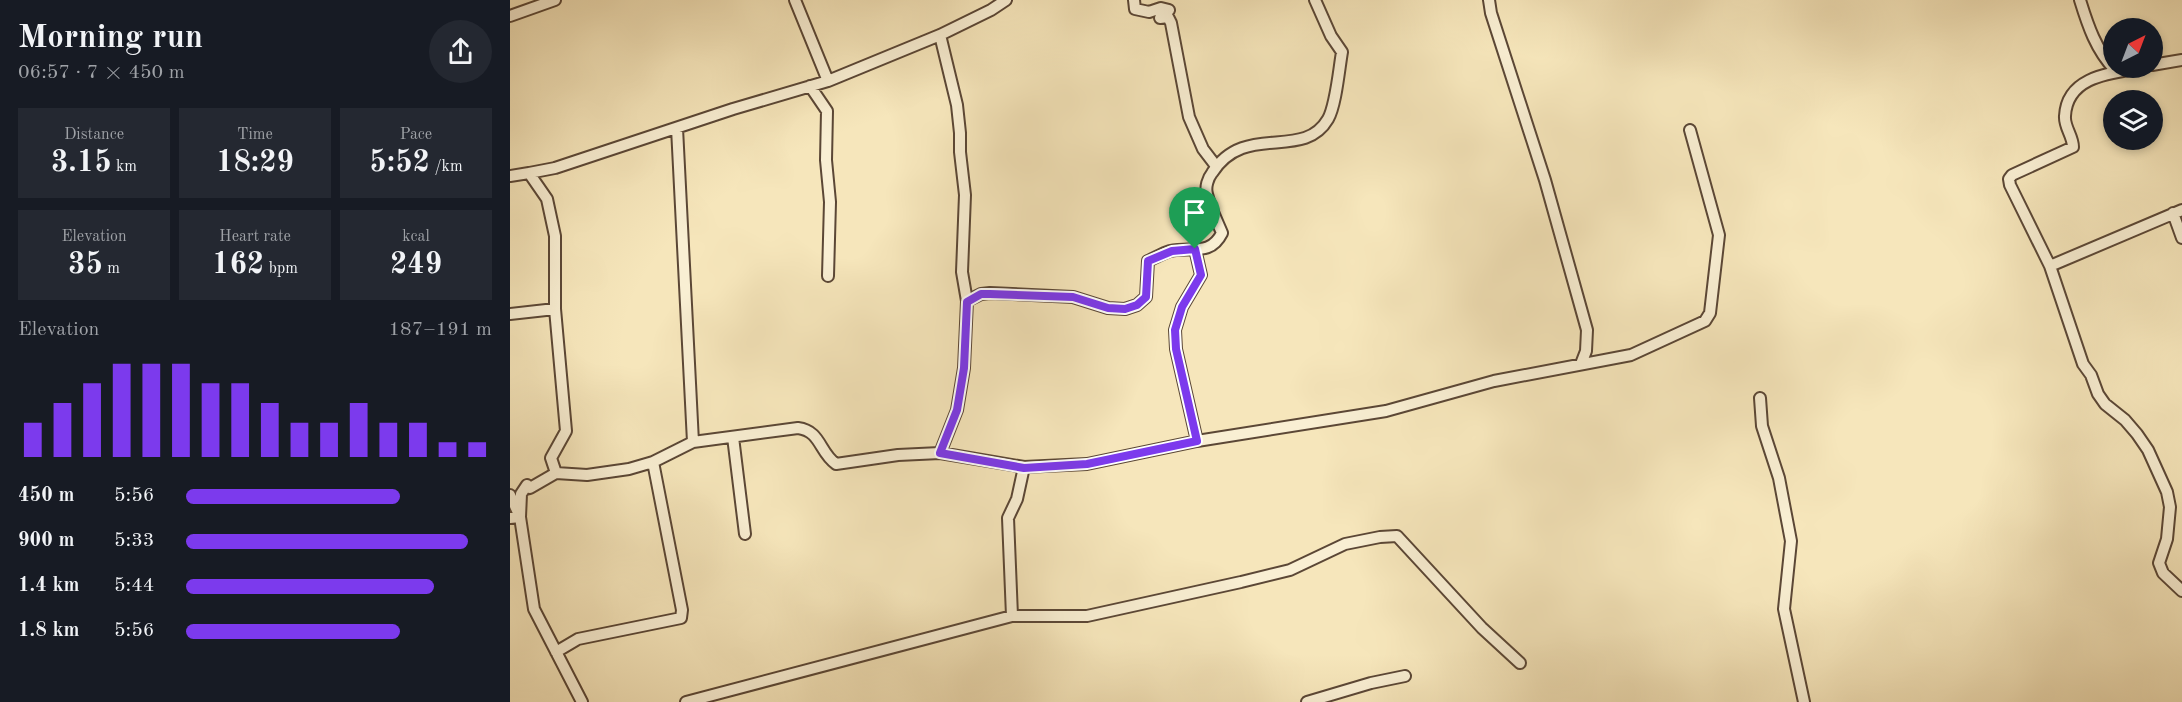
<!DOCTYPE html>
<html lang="en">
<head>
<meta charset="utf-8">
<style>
	body { margin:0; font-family:"Old Standard TT",serif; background:#242831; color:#f1f3f6; height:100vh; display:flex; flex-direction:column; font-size:22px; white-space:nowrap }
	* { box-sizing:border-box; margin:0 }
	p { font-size:20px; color:#9ea1a6 }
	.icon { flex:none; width:33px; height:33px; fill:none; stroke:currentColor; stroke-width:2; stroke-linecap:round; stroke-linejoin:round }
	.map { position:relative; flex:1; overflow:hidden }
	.drawer { display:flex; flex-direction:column; background:#171b24; width:510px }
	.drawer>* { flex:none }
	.needle { width:39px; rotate:42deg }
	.tools { position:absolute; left:1593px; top:18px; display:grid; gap:12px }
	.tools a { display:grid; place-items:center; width:60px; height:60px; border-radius:50%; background:#171b24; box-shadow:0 3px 9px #0003; font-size:30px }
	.pin { position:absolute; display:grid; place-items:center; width:51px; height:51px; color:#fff; margin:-62px -26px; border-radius:50% 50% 50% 0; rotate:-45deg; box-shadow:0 0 6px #0007 }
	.pin .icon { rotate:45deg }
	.round { display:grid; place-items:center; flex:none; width:63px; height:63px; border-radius:32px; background:#242831 }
	.head { display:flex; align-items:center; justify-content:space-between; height:102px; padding:0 18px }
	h1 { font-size:33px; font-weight:800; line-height:45px }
	.stats { display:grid; grid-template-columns:repeat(3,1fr); gap:9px; height:102px; padding:6px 18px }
	.stats div { display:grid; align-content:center; border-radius:0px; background:#242831; text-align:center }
	.stats b { font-size:30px; font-weight:800 }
	.stats small { font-size:16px; font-weight:400 }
	.stats p { font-size:16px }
	.chart { height:168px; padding:12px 18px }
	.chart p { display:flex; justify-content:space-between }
	.chart svg { width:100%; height:108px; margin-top:6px; stroke:#7c3aed; stroke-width:6 }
	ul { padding:0 18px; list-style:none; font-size:20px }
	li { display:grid; grid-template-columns:96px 72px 1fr; align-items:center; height:45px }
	li i { height:15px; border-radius:8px; background:#7c3aed }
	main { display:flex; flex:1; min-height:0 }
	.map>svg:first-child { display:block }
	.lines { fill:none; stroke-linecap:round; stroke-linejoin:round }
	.street-casing { stroke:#5b4736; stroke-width:14 }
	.street { stroke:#f9efd3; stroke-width:10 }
	.route-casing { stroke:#fff; stroke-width:12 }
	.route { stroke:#7c3aed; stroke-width:8 }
</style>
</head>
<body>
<main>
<section class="drawer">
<div class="head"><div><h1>Morning run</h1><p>06:57 · 7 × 450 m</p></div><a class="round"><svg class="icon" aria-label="share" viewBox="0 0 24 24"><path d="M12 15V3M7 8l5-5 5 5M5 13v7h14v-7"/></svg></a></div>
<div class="stats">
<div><p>Distance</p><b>3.15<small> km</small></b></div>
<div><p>Time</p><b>18:29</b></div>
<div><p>Pace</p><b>5:52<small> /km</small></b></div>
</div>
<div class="stats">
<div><p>Elevation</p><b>35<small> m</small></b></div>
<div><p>Heart rate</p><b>162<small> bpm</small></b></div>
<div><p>kcal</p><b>249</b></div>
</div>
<div class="chart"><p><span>Elevation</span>187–191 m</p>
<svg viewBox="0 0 160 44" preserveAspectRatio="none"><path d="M5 44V30M15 44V22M25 44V14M35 44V6M45 44V6M55 44V6M65 44V14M75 44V14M85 44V22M95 44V30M105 44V30M115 44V22M125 44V30M135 44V30M145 44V38M155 44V38"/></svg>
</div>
<ul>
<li><b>450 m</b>5:56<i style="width:70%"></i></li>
<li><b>900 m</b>5:33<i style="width:92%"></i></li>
<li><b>1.4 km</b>5:44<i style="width:81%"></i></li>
<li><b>1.8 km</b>5:56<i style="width:70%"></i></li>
</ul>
</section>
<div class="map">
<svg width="1672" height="702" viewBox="0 0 1672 702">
	<rect width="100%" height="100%" fill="#f6e6bb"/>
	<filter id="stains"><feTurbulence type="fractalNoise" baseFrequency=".00333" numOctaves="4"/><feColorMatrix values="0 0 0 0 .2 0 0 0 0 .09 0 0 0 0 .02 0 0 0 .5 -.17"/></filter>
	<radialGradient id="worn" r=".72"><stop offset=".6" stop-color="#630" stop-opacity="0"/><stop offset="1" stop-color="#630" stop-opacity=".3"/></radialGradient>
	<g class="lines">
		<defs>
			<path id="street" d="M624 0 625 9 639 12 651 8 659 10 650 18 658 17 661 23 679 117 693 149 706 166
				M979 0 981 13 1035 180 1077 330 1076 351 1071 364
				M1570 0C1578 26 1586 50 1605 70
				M0 16 45 0
				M430 35 447 105 450 133V152L455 195 452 272 457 301 454 368 447 410 430 453
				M1642 65 1672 60
				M1631 68C1601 73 1557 76 1555 116 1554 127 1563 136 1563 147L1502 175 1499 179 1500 185 1540 266 1573 364 1581 375 1588 394 1595 404 1615 420 1627 434 1638 450 1657 492 1660 507 1657 539 1649 563 1653 573 1672 591
				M318 81 430 35 481 10 496 0
				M300 86 317 111 316 160 320 202 318 276
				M167 128 183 442
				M0 176 19 173
				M1663 213 1672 238
				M685 249 691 275 672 307 665 330 666 349 687 441
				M1540 266 1672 210
				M457 301 471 294 480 293 563 297 598 308 615 309 627 305 636 297 638 261C645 258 653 253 660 251 681 246 700 257 712 233 707 221 700 207 697 194 695 187 698 178 702 173 735 121 793 162 818 119 826 105 829 69 832 52L821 36 805 0
				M0 314 45 309
				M1250 398 1252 426 1269 478 1281 541 1274 609 1294 702
				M223 437 235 534
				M46 473 77 475 119 469 143 462 183 442 288 428C311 431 309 452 326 464L388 455 430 453 514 467 577 464 687 441 876 411 984 381 1121 355 1195 321 1200 313 1209 235 1180 130
				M0 495 10 517 24 609 72 702
				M0 518 10 517 11 494 17 485 20 488 46 473 41 458 56 431 45 309V236L37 199 19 173 45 168 223 109 318 81 285 0
				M502 616 498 518 507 499 514 467
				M46 652 68 639 171 618 172 610 143 462
				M176 702 502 616H577L731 582 780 570 835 544 870 537 887 536 972 628 1010 663
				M797 702 861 683 895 676"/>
		</defs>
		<!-- street casing -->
		<use href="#street" class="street-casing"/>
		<!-- street -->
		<use href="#street" class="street"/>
	</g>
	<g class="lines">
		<defs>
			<path id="route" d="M685 249 691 275 672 307 665 330 666 349 687 441 577 464 514 468 430 453 447 410 454 368 457 302 471 294H480L563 297 598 308 615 309 627 305 636 297 638 261 662 251Z"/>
		</defs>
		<!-- route casing -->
		<use href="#route" class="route-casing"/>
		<!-- route -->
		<use href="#route" class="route"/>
	</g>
	<rect width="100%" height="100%" filter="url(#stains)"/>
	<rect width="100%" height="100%" fill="url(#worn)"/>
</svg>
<div class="tools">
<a><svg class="needle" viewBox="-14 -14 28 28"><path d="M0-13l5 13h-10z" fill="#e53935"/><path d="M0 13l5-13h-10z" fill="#9ea1a6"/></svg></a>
<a><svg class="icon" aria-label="layers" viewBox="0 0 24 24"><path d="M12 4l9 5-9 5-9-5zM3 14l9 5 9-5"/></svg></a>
</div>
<div class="pin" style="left:685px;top:249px;background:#1e9e55"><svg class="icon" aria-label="arrive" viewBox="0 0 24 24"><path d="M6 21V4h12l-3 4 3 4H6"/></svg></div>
</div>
</main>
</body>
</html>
